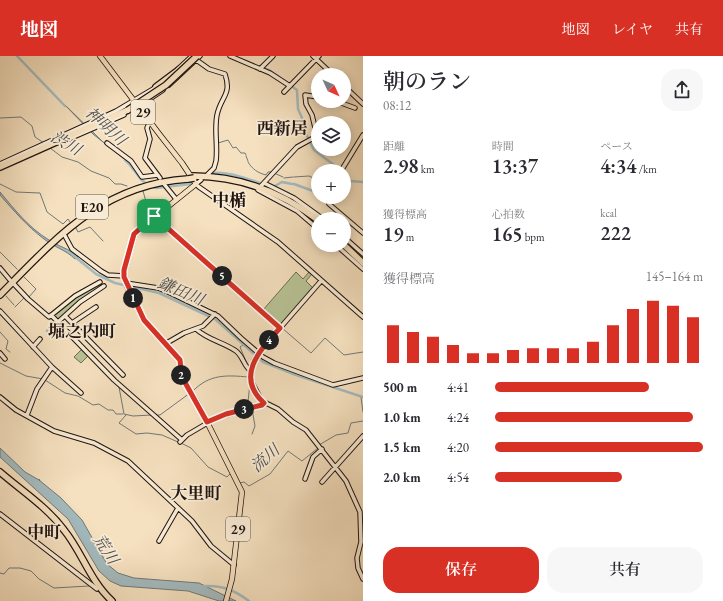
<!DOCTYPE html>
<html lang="ja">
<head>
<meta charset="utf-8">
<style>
	body { margin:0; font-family:"EB Garamond","Noto Serif JP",serif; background:#f7f7f7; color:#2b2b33; height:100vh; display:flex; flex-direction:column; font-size:15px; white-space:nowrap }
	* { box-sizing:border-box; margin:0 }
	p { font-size:13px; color:#7c7c81 }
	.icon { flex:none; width:22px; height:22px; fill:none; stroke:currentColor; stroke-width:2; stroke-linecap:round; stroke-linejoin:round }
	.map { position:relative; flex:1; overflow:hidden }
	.sheet { display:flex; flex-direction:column; background:#fff; width:360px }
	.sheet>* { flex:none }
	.needle { width:26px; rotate:134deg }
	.buttons { position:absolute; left:311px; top:12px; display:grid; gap:8px }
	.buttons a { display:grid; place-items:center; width:40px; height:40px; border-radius:50%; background:#fff; box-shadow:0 2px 10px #0003; font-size:20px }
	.pin { position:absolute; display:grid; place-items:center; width:34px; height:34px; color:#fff; margin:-17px; border-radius:8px; box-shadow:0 2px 6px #0006 }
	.km { position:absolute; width:20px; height:20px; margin:-10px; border-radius:50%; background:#222; color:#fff; font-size:11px; line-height:20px; text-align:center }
	.round { display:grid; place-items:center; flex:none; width:42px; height:42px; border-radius:16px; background:#f7f7f7 }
	.summary { display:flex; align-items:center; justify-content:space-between; height:68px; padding:0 20px }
	h1 { font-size:22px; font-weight:600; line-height:30px }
	.stats { display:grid; grid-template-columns:repeat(3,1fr); gap:6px; height:68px; padding:4px 20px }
	.stats div { display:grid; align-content:center }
	.stats b { font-size:20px; font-weight:600 }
	.stats small { font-size:11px; font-weight:400 }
	.stats p { font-size:11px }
	.chart { height:112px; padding:8px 20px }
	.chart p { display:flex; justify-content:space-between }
	.chart svg { width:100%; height:72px; margin-top:4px; stroke:#d93025; stroke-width:6 }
	.primary-button { display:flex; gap:8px; margin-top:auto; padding:8px 20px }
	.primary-button a { flex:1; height:46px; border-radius:16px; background:#d93025; color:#fff; font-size:16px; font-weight:600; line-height:46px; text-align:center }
	.primary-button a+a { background:#f7f7f7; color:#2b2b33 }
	ul { padding:0 20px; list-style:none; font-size:13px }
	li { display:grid; grid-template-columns:64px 48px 1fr; align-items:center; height:30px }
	li i { height:10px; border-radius:5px; background:#d93025 }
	header { display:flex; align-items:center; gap:24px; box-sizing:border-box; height:56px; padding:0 20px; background:#d93025; color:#fff }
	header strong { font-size:19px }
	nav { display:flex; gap:22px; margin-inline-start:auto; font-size:14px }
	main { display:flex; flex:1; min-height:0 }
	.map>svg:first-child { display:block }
	.green { fill:#b8c395; stroke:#6c6c52 }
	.water { fill:#a3babe; stroke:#6f7878 }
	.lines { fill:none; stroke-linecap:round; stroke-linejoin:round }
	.stream { stroke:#6f7878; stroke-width:1 }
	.river { stroke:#a3babe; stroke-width:2.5 }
	.secondary-casing { stroke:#201410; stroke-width:5.5 }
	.primary-casing { stroke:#201410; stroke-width:6 }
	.highway-casing { stroke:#201410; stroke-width:8 }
	.secondary { stroke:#f8ebd5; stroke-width:3.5 }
	.primary { stroke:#f5e0bf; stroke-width:4.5 }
	.highway { stroke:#f5e0bf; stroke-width:5.5 }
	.highway-bridge-casing { stroke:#201410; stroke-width:8; stroke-linecap:butt }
	.highway-bridge { stroke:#f5e0bf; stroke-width:5.5 }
	.route-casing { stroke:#fff; stroke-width:8 }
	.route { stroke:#d93025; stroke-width:5 }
	.labels { text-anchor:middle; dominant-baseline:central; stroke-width:3.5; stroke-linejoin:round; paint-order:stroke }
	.shield { fill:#f8ebd5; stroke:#61544b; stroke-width:1 }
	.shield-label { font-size:14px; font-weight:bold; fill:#201410 }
	.water-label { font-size:16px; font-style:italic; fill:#4e4e4d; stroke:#f8ebd5 }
	.quarter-label { font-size:17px; font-weight:bold; fill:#201410; stroke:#f8ebd5 }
</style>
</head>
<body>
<header>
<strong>地図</strong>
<nav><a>地図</a><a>レイヤ</a><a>共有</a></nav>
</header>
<main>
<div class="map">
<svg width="363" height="545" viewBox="0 0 363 545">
	<rect width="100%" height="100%" fill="#f5e0bf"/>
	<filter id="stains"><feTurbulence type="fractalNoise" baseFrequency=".005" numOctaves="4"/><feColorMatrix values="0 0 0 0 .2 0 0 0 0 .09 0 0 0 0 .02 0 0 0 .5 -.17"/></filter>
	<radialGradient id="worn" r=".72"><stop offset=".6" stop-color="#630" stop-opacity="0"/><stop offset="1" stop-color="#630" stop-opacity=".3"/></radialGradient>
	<!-- green -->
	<path class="green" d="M296 216 303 223 309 216 312 218 306 225 313 232 280 269 263 254Z
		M100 227 102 230 58 264 53 260 69 245Z
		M83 292 89 299 81 307 74 301Z"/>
	<!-- water -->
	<path class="water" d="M64 48 103 86 128 105V106L93 78Z
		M0 136C15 154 29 172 49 184 59 191 69 192 78 201L75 203C66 194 54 191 44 183 27 170 14 155 0 139Z
		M0 392 25 416 39 424 61 442 82 464 107 508 118 517 134 522 199 527 236 545H219L188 535 121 530 110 525 99 515 68 463 0 401Z"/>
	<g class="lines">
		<!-- stream -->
		<path class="stream" d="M0 62 21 61 32 70 35 81 44 87
			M218 87 228 84 233 92 236 91 241 97H245L246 99
			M50 92 62 101 78 106 91 115 109 122 115 128H121L127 130
			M246 100 248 105
			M248 106C252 113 258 117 266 119L268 116H271
			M274 117 283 121
			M294 121 309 120 318 124
			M284 122 293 121
			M0 128 16 136 40 137 47 156 63 168 68 163 70 166
			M143 135 147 149 155 158
			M75 170 78 176 90 171 103 185
			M0 196 17 213
			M18 214 19 215
			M24 221 36 233 29 241
			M75 238 85 232
			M6 240 14 249
			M15 251 24 242
			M57 253 73 239
			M50 261 56 266
			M282 272 311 297 325 282 344 299 363 296
			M0 276 8 285 6 293 10 296
			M243 289 240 291 248 310
			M0 307 26 320 43 323
			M45 324 65 337 78 340 93 349 99 348 108 354H113L116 358H123
			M250 327 248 346 251 350
			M119 331 124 358 133 360 152 359
			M193 335C209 318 227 319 248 321
			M361 341 363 356
			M252 353 255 370 252 378
			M126 359 119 367 136 378 147 377 162 379 178 386
			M157 359H160L190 337
			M181 387 191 392 208 411 227 421 230 418
			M319 389 336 379 348 377 351 367 363 365
			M39 424V423L40 425
			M240 427 244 426 249 430 270 418 288 395 302 405 318 392
			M0 517 4 518 9 512H20L31 515 39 523 54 532 89 530"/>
		<!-- river -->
		<path class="river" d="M17 0 65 50
			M263 12 269 14 297 34 298 53 303 64 304 74 314 94 342 115
			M125 104C139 116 136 125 156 132L191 128
			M344 116 350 125 363 126
			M210 118C221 113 248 123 260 127
			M294 128 313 135 318 140
			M273 131 282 126 292 128
			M344 138 346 137
			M329 147 337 141
			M74 200 96 218 115 227 159 237 215 263 263 306 296 319 363 341
			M47 275 56 266
			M204 530C222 529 234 534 249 545"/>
		<defs>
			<path id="secondary" d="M230 0 270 17 290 30
				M313 0 333 19
				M195 3 209 13 225 18C232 39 221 40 217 59 214 74 218 90 216 105L214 112 208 118
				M178 13 192 0
				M260 13 273 0
				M169 29 200 0
				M344 30 363 48
				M284 36 319 0
				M336 45 355 52
				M141 49 163 34
				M150 65 147 72 150 83 145 102 160 122
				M69 83 124 59
				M107 87 131 105 142 121 158 119
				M0 108 116 55 158 30
				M341 115 363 79
				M201 124 196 128 199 131 278 186 363 261
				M264 127 294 142 323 163
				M164 128 176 143
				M261 130 297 91 317 80 312 59 306 48 305 39 318 41
				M258 134 297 155 318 173
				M329 148 363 177
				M154 160 280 272
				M65 180 72 193 101 215 108 219 124 220
				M344 181 363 198
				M336 189 363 213
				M0 212 10 224
				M321 225 260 295 254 304 250 323 262 345 278 353 293 366 306 374 346 425 360 456 361 486 357 502 358 512 363 523
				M13 227 28 243 49 261 75 240 100 226
				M126 227 158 232 168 236 218 260 241 282 263 301 274 307 333 329 363 322
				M0 255 52 311 81 337
				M51 259 114 324 182 384
				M65 260 123 319
				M58 266 80 246 104 230
				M72 267 96 251
				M196 273C208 284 223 286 236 295 243 300 244 311 251 315
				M165 288 184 277 203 270 215 258
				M33 291 40 283
				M0 297 5 303
				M0 341 16 354 54 375 94 387 128 405 192 465 211 490 234 509
				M27 359 37 333 52 311
				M180 386 187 379 216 362 262 349 264 347
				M305 423 313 401 322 393
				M322 426 363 380
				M0 458 97 533
				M159 485 178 452"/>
			<path id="primary" d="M100 0 160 79 182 107 196 128 135 177 124 216 127 230 142 261 180 304 183 323 197 346 242 436 232 523 226 545"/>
			<path id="highway" d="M156 31 180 13
				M0 111 128 54
				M193 120C240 120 281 136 318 164
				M344 189 363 207
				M0 239C56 182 103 128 188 123
				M0 416C22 435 47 451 64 474 82 496 90 525 112 545"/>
		</defs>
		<!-- secondary casing -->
		<use href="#secondary" class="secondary-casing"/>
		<!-- primary casing -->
		<use href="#primary" class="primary-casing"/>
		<!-- highway casing -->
		<use href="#highway" class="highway-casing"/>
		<!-- secondary -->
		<use href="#secondary" class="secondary"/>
		<!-- primary -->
		<use href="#primary" class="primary"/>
		<!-- highway -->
		<use href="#highway" class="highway"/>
		<defs>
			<path id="highway-bridge" d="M128 54 166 29 197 0
				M188 123 194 122"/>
		</defs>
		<!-- highway-bridge casing -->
		<use href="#highway-bridge" class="highway-bridge-casing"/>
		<!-- highway-bridge -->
		<use href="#highway-bridge" class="highway-bridge"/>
	</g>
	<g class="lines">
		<defs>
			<path id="route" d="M154 160 280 272C261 293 234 320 264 347L262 349 226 358 207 366 182 321 180 304 144 264 124 221V214L134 178Z"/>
		</defs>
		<!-- route casing -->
		<use href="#route" class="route-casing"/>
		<!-- route -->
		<use href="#route" class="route"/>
	</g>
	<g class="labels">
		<!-- shield labels -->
		<g class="shield">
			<rect x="131" y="44" width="24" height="24" rx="3"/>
			<rect x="76" y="139" width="32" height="24" rx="3"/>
			<rect x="226" y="461" width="24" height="24" rx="3"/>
		</g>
		<g class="shield-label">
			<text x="143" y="56">29</text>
			<text x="92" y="151">E20</text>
			<text x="238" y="473">29</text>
		</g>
		<!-- water labels -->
		<g class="water-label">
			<text transform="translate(106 70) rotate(42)">神明川</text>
			<text transform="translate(66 87) rotate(30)">渋川</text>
			<text transform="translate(181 235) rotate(23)">鎌田川</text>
			<text transform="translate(265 402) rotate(-41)">流川</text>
			<text transform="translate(106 493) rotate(57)">荒川</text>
		</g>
		<!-- quarter labels -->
		<g class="quarter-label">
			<text x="282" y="72">西新居</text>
			<text x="229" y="144">中楯</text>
			<text x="82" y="275">堀之内町</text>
			<text x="196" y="437">大里町</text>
			<text x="44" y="476">中町</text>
		</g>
	</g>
	<rect width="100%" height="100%" filter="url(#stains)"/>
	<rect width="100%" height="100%" fill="url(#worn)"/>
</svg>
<div class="buttons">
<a><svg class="needle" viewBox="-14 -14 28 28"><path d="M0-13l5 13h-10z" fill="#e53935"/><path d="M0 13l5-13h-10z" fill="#7c7c81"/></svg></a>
<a><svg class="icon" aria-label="layers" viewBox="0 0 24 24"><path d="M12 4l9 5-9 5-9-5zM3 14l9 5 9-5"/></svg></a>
<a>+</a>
<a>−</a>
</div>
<div class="pin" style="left:154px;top:160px;background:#1e9e55"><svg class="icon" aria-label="arrive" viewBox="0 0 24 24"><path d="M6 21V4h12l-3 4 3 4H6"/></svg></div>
<b class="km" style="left:133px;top:242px">1</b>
<b class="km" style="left:181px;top:319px">2</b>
<b class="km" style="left:244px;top:353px">3</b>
<b class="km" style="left:269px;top:284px">4</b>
<b class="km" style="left:222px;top:220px">5</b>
</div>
<section class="sheet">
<div class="summary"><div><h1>朝のラン</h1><p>08:12</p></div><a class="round"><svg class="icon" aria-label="share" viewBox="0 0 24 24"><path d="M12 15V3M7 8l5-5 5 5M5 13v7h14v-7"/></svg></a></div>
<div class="stats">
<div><p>距離</p><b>2.98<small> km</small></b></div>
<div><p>時間</p><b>13:37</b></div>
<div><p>ペース</p><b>4:34<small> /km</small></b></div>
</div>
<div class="stats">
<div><p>獲得標高</p><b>19<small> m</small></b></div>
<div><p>心拍数</p><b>165<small> bpm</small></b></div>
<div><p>kcal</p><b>222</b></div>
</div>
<div class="chart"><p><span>獲得標高</span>145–164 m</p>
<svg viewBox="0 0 160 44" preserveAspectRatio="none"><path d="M5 44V21M15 44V25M25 44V28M35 44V33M45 44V38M55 44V38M65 44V36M75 44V35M85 44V35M95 44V35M105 44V31M115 44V21M125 44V11M135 44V6M145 44V9M155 44V16"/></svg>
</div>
<ul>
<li><b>500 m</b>4:41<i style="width:74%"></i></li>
<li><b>1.0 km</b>4:24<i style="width:95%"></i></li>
<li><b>1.5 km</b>4:20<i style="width:100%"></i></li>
<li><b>2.0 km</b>4:54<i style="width:61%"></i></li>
</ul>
<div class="primary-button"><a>保存</a><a>共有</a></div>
</section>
</main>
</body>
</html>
